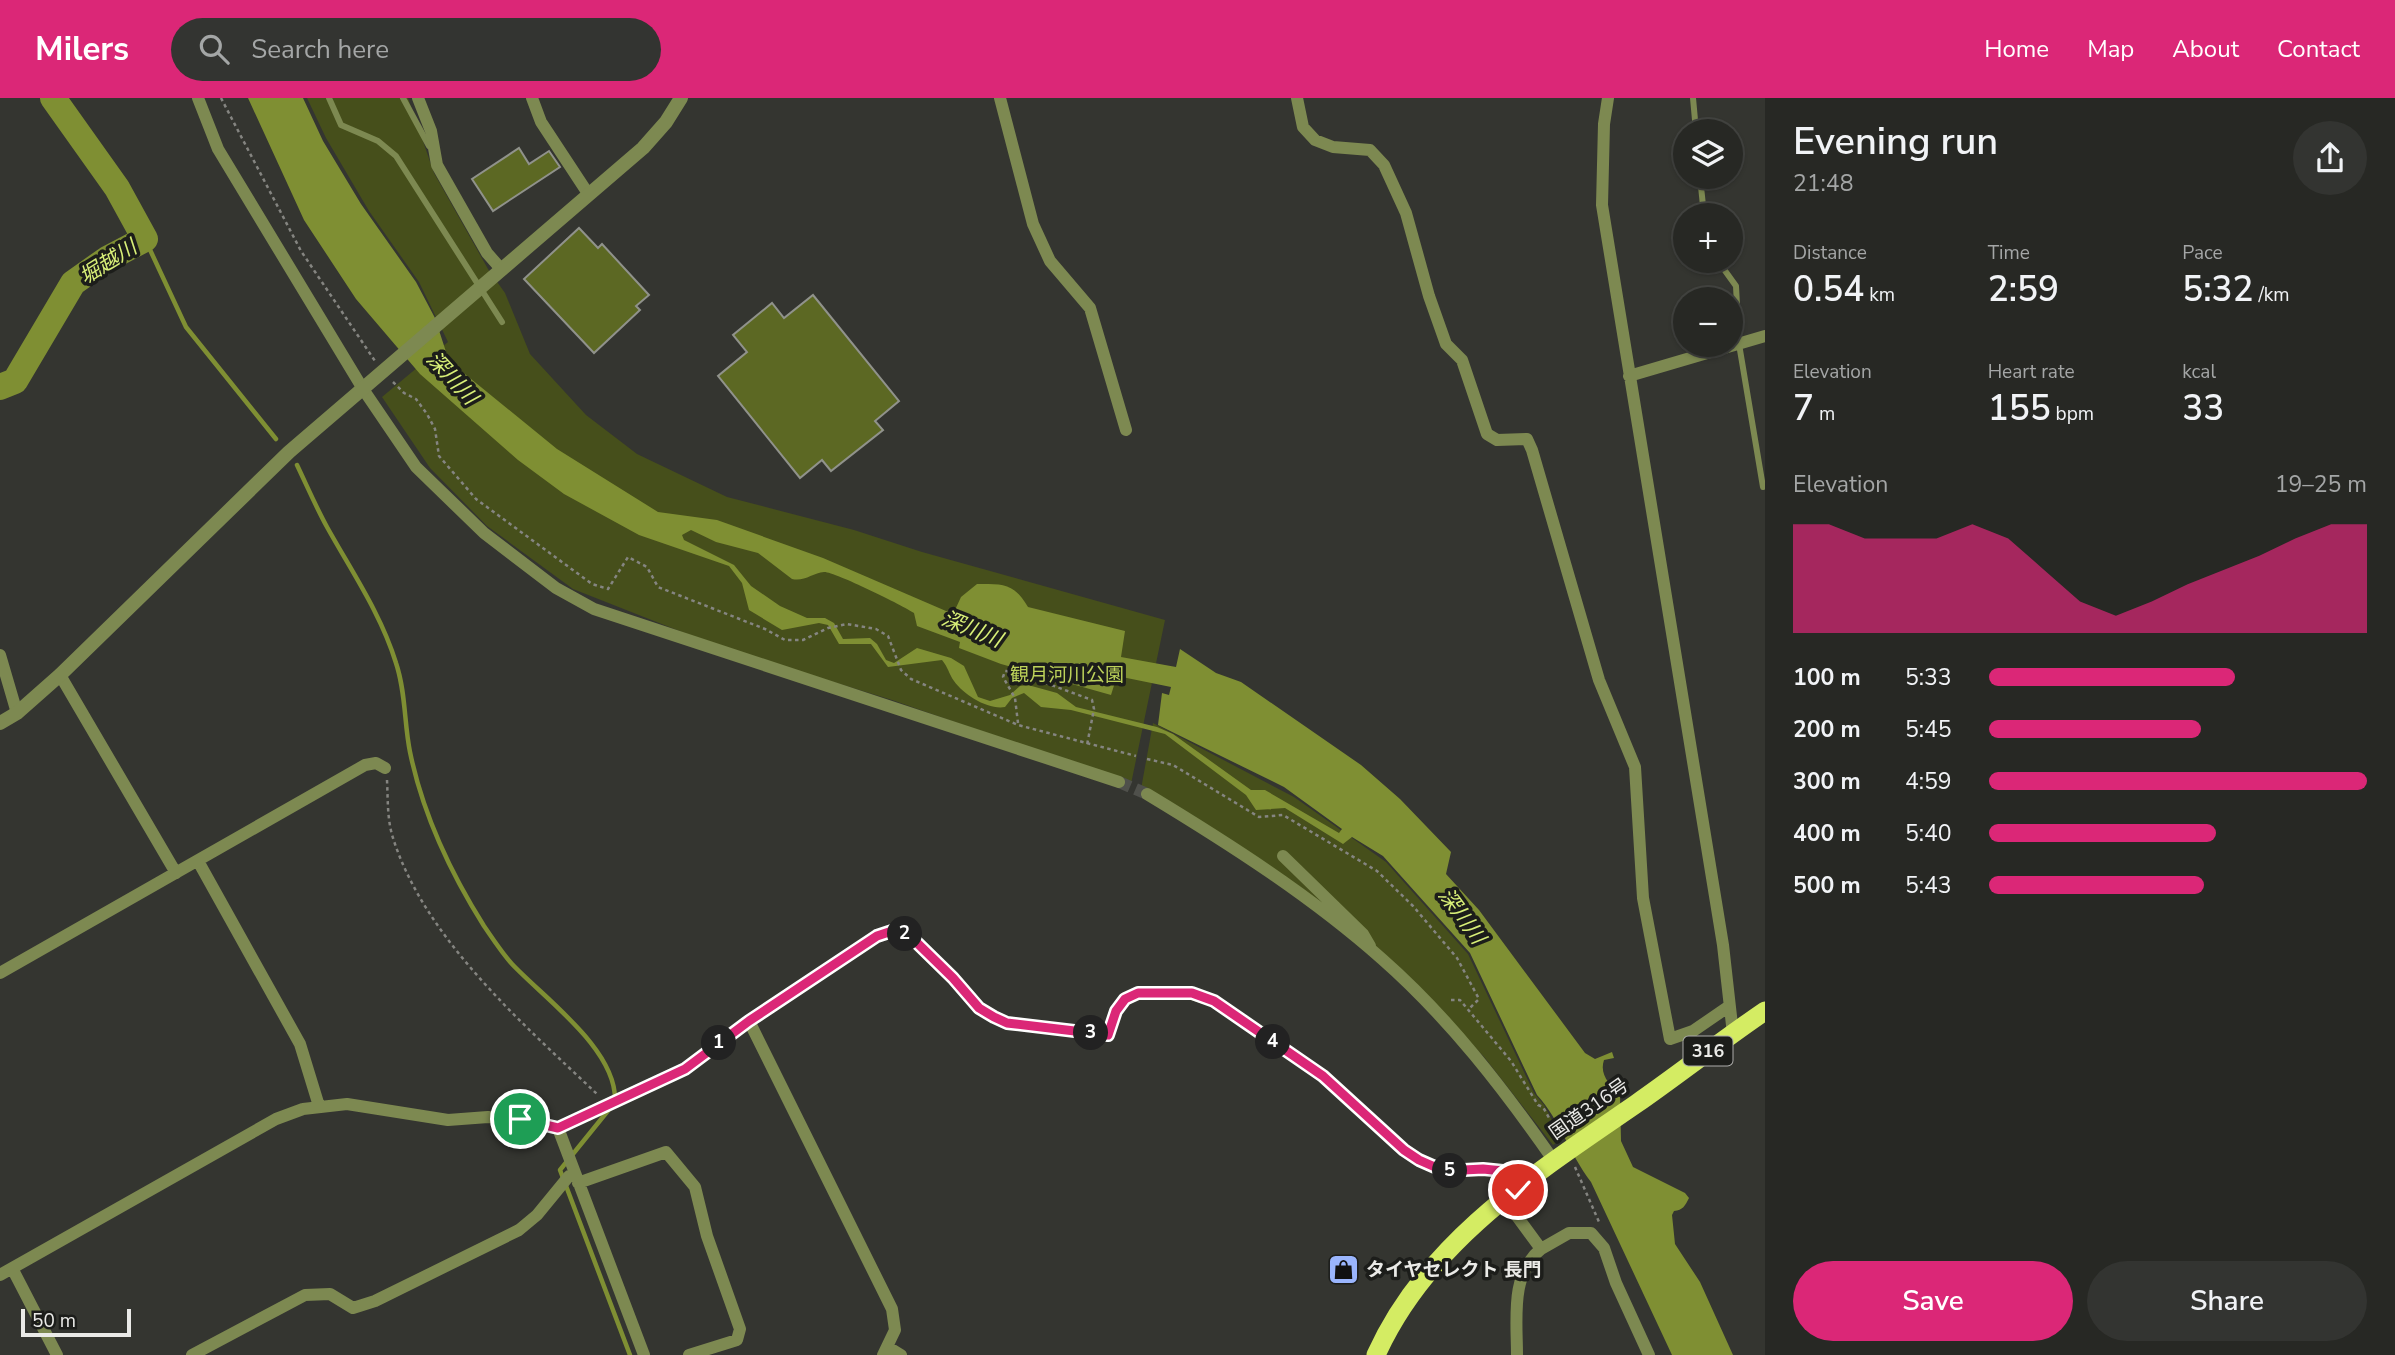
<!DOCTYPE html>
<html lang="en">
<head>
<meta charset="utf-8">
<style>
	body { margin:0; font-family:"Nunito Sans","Noto Sans JP",sans-serif; background:#333431; color:#f1f3f6; height:100vh; display:flex; flex-direction:column; font-size:26px; white-space:nowrap }
	* { box-sizing:border-box; margin:0 }
	p { font-size:23px; color:#a4a6a6 }
	.icon { flex:none; width:38px; height:38px; fill:none; stroke:currentColor; stroke-width:2; stroke-linecap:round; stroke-linejoin:round }
	.map { position:relative; flex:1; overflow:hidden }
	.side { display:flex; flex-direction:column; background:#272824; width:630px }
	.side>* { flex:none }
	.buttons { position:absolute; left:1673px; top:21px; display:grid; gap:14px }
	.buttons a { display:grid; place-items:center; width:70px; height:70px; border-radius:50%; background:#272824; box-shadow:0 2px 5px #0004,0 0 0 2px #434441; font-size:35px }
	.scale { position:absolute; left:21px; bottom:18px; width:110px; box-sizing:border-box; padding-left:7px; border:4px solid #eaeae7; border-top:0; font-size:19px; line-height:24px; white-space:nowrap; color:#eaeae7; -webkit-text-stroke:5px #1c1d1a; paint-order:stroke }
	.pin { position:absolute; display:grid; place-items:center; width:60px; height:60px; color:#fff; margin:-30px; border:4px solid #fff; border-radius:50%; box-shadow:0 2px 7px #0007 }
	.km { position:absolute; width:35px; height:35px; margin:-18px; border-radius:50%; background:#222; color:#fff; font-size:19px; line-height:35px; text-align:center }
	.round { display:grid; place-items:center; flex:none; width:74px; height:74px; border-radius:37px; background:#333431 }
	.headline { display:flex; align-items:center; justify-content:space-between; height:119px; padding:0 28px }
	h1 { font-size:38px; font-weight:600; line-height:52px }
	.figures { display:grid; grid-template-columns:repeat(3,1fr); gap:10px; height:119px; padding:7px 28px }
	.figures div { display:grid; align-content:center }
	.figures b { font-size:35px; font-weight:600 }
	.figures small { font-size:19px; font-weight:400 }
	.figures p { font-size:19px }
	.chart { height:196px; padding:14px 28px }
	.chart p { display:flex; justify-content:space-between }
	.chart svg { width:100%; height:126px; margin-top:7px; fill:#db2777; opacity:.7 }
	.cta { display:flex; gap:14px; margin-top:auto; padding:14px 28px }
	.cta a { flex:1; height:80px; border-radius:42px; background:#db2777; color:#fff; font-size:28px; font-weight:600; line-height:80px; text-align:center }
	.cta a+a { background:#333431; color:#f1f3f6 }
	ul { padding:0 28px; list-style:none; font-size:23px }
	li { display:grid; grid-template-columns:112px 84px 1fr; align-items:center; height:52px }
	li i { height:18px; border-radius:9px; background:#db2777 }
	header { display:flex; align-items:center; gap:42px; box-sizing:border-box; height:98px; padding:0 35px; background:#db2777; color:#fff }
	header strong { font-size:33px }
	nav { display:flex; gap:38px; margin-inline-start:auto; font-size:24px }
	.search { width:490px; height:63px; background:#333431; display:flex; align-items:center; gap:18px; box-sizing:border-box; padding:0 24px; border-radius:38px; color:#a4a6a6; font-size:26px }
	main { display:flex; flex:1; min-height:0 }
	.map>svg:first-child { display:block }
	.green { fill:#464f1b }
	.water { fill:#7f8f33; fill-rule:evenodd }
	.lines { fill:none; stroke-linecap:round; stroke-linejoin:round }
	.stream { stroke:#7f8f33; stroke-width:4.5 }
	.river { stroke:#7f8f33; stroke-width:26 }
	.building { fill:#5c6823; stroke:#90928b; stroke-width:2 }
	.minor-tunnel { stroke:#4f504b; stroke-width:12; stroke-dasharray:12 6; stroke-linecap:butt }
	.path { stroke:#858581; stroke-width:2.5; stroke-dasharray:3.5 3.5; stroke-linecap:butt }
	.service { stroke:#7d8951; stroke-width:6 }
	.minor { stroke:#7d8951; stroke-width:12 }
	.tertiary { stroke:#7d8951; stroke-width:14 }
	.trunk { stroke:#d4ec63; stroke-width:19 }
	.route-casing { stroke:#fff; stroke-width:14 }
	.route { stroke:#db2777; stroke-width:9 }
	.labels { text-anchor:middle; dominant-baseline:central; stroke-width:7; stroke-linejoin:round; paint-order:stroke }
	.shield { fill:#1c1d1a; stroke:#acacaa; stroke-width:2 }
	.shield-label { font-size:18px; font-weight:bold; fill:#eaeae7 }
	.park-label { font-size:19px; fill:#bdd25a; stroke:#1c1d1a }
	.street-label { font-size:19px; fill:#eaeae7; stroke:#1c1d1a }
	.poi-label { font-size:19px; font-weight:bold; fill:#eaeae7; stroke:#1c1d1a; text-anchor:start }
	.water-label { font-size:21px; font-style:italic; fill:#d9f078; stroke:#1c1d1a }
</style>
</head>
<body>
<header>
<strong>Milers</strong>
<div class="search"><svg class="icon" aria-label="search" viewBox="0 0 24 24"><circle cx="10" cy="10" r="6"/><path d="M15 15l6 6"/></svg>Search here</div>
<nav><a>Home</a><a>Map</a><a>About</a><a>Contact</a></nav>
</header>
<main>
<div class="map">
<svg width="1765" height="1257" viewBox="0 0 1765 1257">
	<rect width="100%" height="100%" fill="#343530"/>
	<!-- green -->
	<path class="green" d="M307 0H408L434 75 488 171 505 195 530 256 586 317 637 356 727 399 854 432 922 454 1165 522 1131 686 892 602 720 549 573 491 487 428 430 370 382 299 448 244 419 184 369 113 326 40Z
		M1153 625 1294 699 1386 764 1468 856 1534 995 1544 1007 1562 1041 1553 1047 1485 960 1440 911 1386 859 1141 691Z"/>
	<!-- water -->
	<path class="water" d="M248 0H303L323 43 361 106 416 184 435 220 449 263 557 351 658 414 717 422 823 460 946 513 955 512 961 499 977 486C1003 486 1014 485 1028 509L1125 533 1121 559 1176 569 1180 551 1216 575 1241 584 1361 667 1400 701 1451 754 1446 776 1479 812 1585 955 1595 961 1612 954 1614 960 1604 962C1599 977 1610 987 1620 997L1621 1043 1633 1069 1685 1095 1689 1100C1685 1108 1683 1112 1674 1113L1672 1117 1675 1146 1700 1184 1733 1257H1672L1591 1084C1570 1057 1560 1022 1537 997L1470 855 1383 758 1352 739 1343 746 1285 710 1256 712 1246 697 1165 636 1071 612 1041 609 1024 595 1012 600 1005 609C988 612 964 597 954 583 949 576 948 569 942 562L888 569 871 546H839L828 527 819 525 782 532 749 512 742 485 729 468 639 437 564 396 518 362 420 276 356 201 304 122ZM691 432 716 444 758 455 792 481C804 484 813 475 824 474 833 473 904 508 914 515L917 528 960 544 959 550 1001 566 1111 597 1117 578 1171 589 1169 597 1162 595 1158 627 1284 689 1342 731 1339 735 1265 692H1251L1173 636 1157 629 1076 609 1057 595 1028 587 1020 588 1010 597 990 603 978 599 964 568 951 560 917 550 894 565 886 562 877 546 870 540 843 541 834 525 825 520H807L780 508 751 488 734 467 684 442 682 437Z"/>
	<g class="lines">
		<!-- stream -->
		<path class="stream" d="M145 141 186 229 276 341
			M297 367C307 388 316 409 327 429 352 474 381 516 396 565 406 595 404 625 410 654 423 717 450 774 484 828 493 841 502 855 512 866 545 901 616 951 615 1002
			M611 1009 560 1072 630 1257"/>
		<!-- river -->
		<path class="river" d="M0 289 15 283 73 185 107 161 145 141 117 90 53 0"/>
	</g>
	<!-- building -->
	<path class="building" d="M519 50 529 66 549 53 560 69 493 113 472 81Z
		M579 130 598 150 602 146 649 197 636 208 640 212 594 255 524 181Z
		M813 197 899 303 875 323 883 332 831 373 822 362 800 380 718 278 747 254 733 237 772 205 784 220Z"/>
	<g class="lines">
		<!-- minor-tunnel -->
		<path class="minor-tunnel" d="M1119 684 1147 696"/>
		<!-- path -->
		<path class="path" d="M221 0 301 153 375 263
			M393 284 404 295 416 301 427 316 435 331 439 358 476 401 592 486 608 491 628 459 647 469 658 489 765 531 785 542H803L828 530 847 526 876 531 888 538 901 572 911 581 1018 627 1136 658
			M1018 625 1015 600 1003 579 1005 573 1016 574 1092 602 1094 611 1087 647
			M1147 661 1173 667 1259 719 1283 717 1377 773 1413 808 1457 860 1479 901 1469 911
			M387 682C388 702 387 721 393 740 425 841 522 925 597 996
			M1451 902H1460L1511 963 1538 1007 1543 1009 1559 1038
			M1575 1069 1599 1124"/>
		<!-- service -->
		<path class="service" d="M329 0 341 27 378 43 396 58 502 224
			M403 0 429 48
			M1693 0 1696 33
			M1700 79 1704 117
			M1718 163 1736 188 1739 246 1763 389"/>
		<!-- minor -->
		<path class="minor" d="M198 0 218 51 363 291 416 369 484 435 556 490 594 511 1119 684
			M418 0 431 33 437 67 487 155 502 172
			M532 0 541 24 589 97
			M1000 0 1033 126 1050 163 1090 210 1126 332
			M1297 0 1303 29 1315 42 1333 49 1370 52 1384 67 1406 115 1429 198 1446 246 1462 262 1487 336 1497 342 1527 341 1532 352 1599 582 1635 669 1643 800 1670 941 1693 933 1728 909
			M1608 0 1604 26 1602 107 1723 847 1733 936
			M1629 278 1765 238
			M0 557 17 615
			M60 577 176 775
			M1147 696C1228 745 1311 798 1382 861 1449 920 1503 990 1554 1063
			M1283 758 1363 836 1370 848
			M198 763 300 946 319 1008
			M0 875 365 667 376 665 385 670
			M749 923 892 1211 895 1232 883 1257
			M558 1030 644 1257
			M578 1085 666 1054 695 1089 707 1138 740 1231 737 1242 689 1257
			M1505 1102 1541 1151C1510 1176 1517 1221 1517 1257
			M1541 1151 1569 1135H1591L1604 1150 1616 1185 1649 1257
			M12 1170 57 1257
			M0 1177 276 1021 303 1011 347 1006 448 1022 488 1019 520 1021 558 1030 685 971 749 923 877 838 892 833 909 837 953 880 979 910 994 919 1007 925 1108 937 1116 913 1125 901 1138 895 1192 896 1214 903 1323 978 1404 1052 1419 1062 1444 1073 1483 1071 1503 1073 1518 1092
			M888 1249 901 1257
			M192 1257 305 1197 330 1196 353 1210 375 1203 519 1132 537 1117 569 1078H576"/>
		<!-- tertiary -->
		<path class="tertiary" d="M0 625 17 615 60 577 289 354 643 50 666 24 681 0"/>
		<!-- trunk -->
		<path class="trunk" d="M1376 1257C1427 1143 1536 1075 1636 1006 1679 976 1721 943 1765 913"/>
	</g>
	<g class="lines">
		<defs>
			<path id="route" d="M520 1021 558 1030 685 971 749 923 877 838 892 833 909 837 953 880 979 910 994 919 1007 925 1108 937 1116 913 1125 901 1138 895H1192L1214 903 1323 978 1404 1052 1419 1062 1444 1073 1483 1071 1503 1073 1518 1092"/>
		</defs>
		<!-- route casing -->
		<use href="#route" class="route-casing"/>
		<!-- route -->
		<use href="#route" class="route"/>
	</g>
	<!-- icons -->
	<defs>
		<symbol id="shop-square" viewBox="-11 -11 22 22"><rect x="-9" y="-9" width="18" height="18" rx="4" fill="#9ab5fd" stroke="#1c1d1a"/><path d="M-5-2.5h2.3a2.7 3.5 0 0 1 5.4 0H5L5.5 6h-11ZM-1.5-2.5h3a1.5 2.3 0 0 0-3 0Z" fill="#111"/></symbol>
	</defs>
	<g fill-rule="evenodd">
		<use href="#shop-square" x="1326" y="1154" width="35" height="35"/>
	</g>
	<g class="labels">
		<!-- shield labels -->
		<rect class="shield" x="1683.5" y="938.5" width="49" height="29" rx="5"/>
		<g class="shield-label">
			<text x="1708" y="953">316</text>
		</g>
		<!-- park labels -->
		<g class="park-label">
			<text x="1067" y="577">観月河川公園</text>
		</g>
		<!-- street labels -->
		<g class="street-label">
			<text transform="translate(1589 1011) rotate(-35)">国道316号</text>
		</g>
		<!-- poi labels -->
		<g class="poi-label">
			<text x="1366" y="1172">タイヤセレクト 長門</text>
		</g>
		<!-- water labels -->
		<g class="water-label">
			<text transform="translate(108 164) rotate(-32)">堀越川</text>
			<text transform="translate(452 280) rotate(47)">深川川</text>
			<text transform="translate(972 531) rotate(22)">深川川</text>
			<text transform="translate(1462 818) rotate(54)">深川川</text>
		</g>
	</g>
</svg>
<div class="buttons">
<a><svg class="icon" aria-label="layers" viewBox="0 0 24 24"><path d="M12 4l9 5-9 5-9-5zM3 14l9 5 9-5"/></svg></a>
<a>+</a>
<a>−</a>
</div>
<div class="scale">50 m</div>
<div class="pin" style="left:520px;top:1021px;background:#1e9e55"><svg class="icon" aria-label="arrive" viewBox="0 0 24 24"><path d="M6 21V4h12l-3 4 3 4H6"/></svg></div>
<div class="pin" style="left:1518px;top:1092px;background:#d93025"><svg class="icon" aria-label="check" viewBox="0 0 24 24"><path d="M5 12l5 5 9-10"/></svg></div>
<b class="km" style="left:719px;top:945px">1</b>
<b class="km" style="left:905px;top:836px">2</b>
<b class="km" style="left:1091px;top:935px">3</b>
<b class="km" style="left:1273px;top:944px">4</b>
<b class="km" style="left:1450px;top:1073px">5</b>
</div>
<section class="side">
<div class="headline"><div><h1>Evening run</h1><p>21:48</p></div><a class="round"><svg class="icon" aria-label="share" viewBox="0 0 24 24"><path d="M12 15V3M7 8l5-5 5 5M5 13v7h14v-7"/></svg></a></div>
<div class="figures">
<div><p>Distance</p><b>0.54<small> km</small></b></div>
<div><p>Time</p><b>2:59</b></div>
<div><p>Pace</p><b>5:32<small> /km</small></b></div>
</div>
<div class="figures">
<div><p>Elevation</p><b>7<small> m</small></b></div>
<div><p>Heart rate</p><b>155<small> bpm</small></b></div>
<div><p>kcal</p><b>33</b></div>
</div>
<div class="chart"><p><span>Elevation</span>19–25 m</p>
<svg viewBox="0 0 160 44" preserveAspectRatio="none"><path d="M0 44V6L10 6L20 11L30 11L40 11L50 6L60 11L70 22L80 33L90 38L100 33L110 27L120 22L130 17L140 11L150 6L160 6V44z"/></svg>
</div>
<ul>
<li><b>100 m</b>5:33<i style="width:65%"></i></li>
<li><b>200 m</b>5:45<i style="width:56%"></i></li>
<li><b>300 m</b>4:59<i style="width:100%"></i></li>
<li><b>400 m</b>5:40<i style="width:60%"></i></li>
<li><b>500 m</b>5:43<i style="width:57%"></i></li>
</ul>
<div class="cta"><a>Save</a><a>Share</a></div>
</section>
</main>
</body>
</html>
